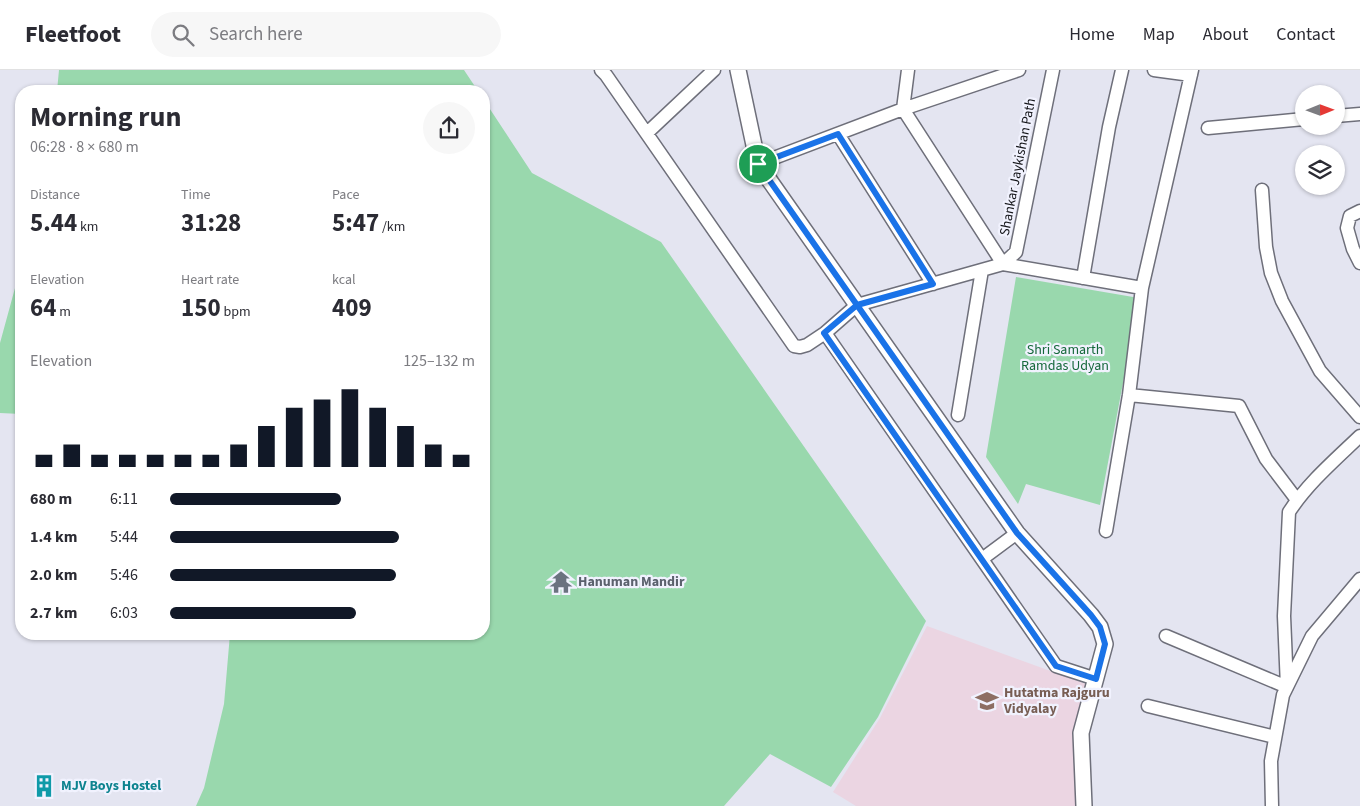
<!DOCTYPE html>
<html lang="en">
<head>
<meta charset="utf-8">
<style>
	body { margin:0; font-family:"Source Sans 3",sans-serif; background:#f7f7f7; color:#2b2b33; height:100vh; display:flex; flex-direction:column; font-size:19px; white-space:nowrap }
	* { box-sizing:border-box; margin:0 }
	p { font-size:16px; color:#7c7c81 }
	.icon { flex:none; width:28px; height:28px; fill:none; stroke:currentColor; stroke-width:2; stroke-linecap:round; stroke-linejoin:round }
	.map { position:relative; flex:1; overflow:hidden }
	.sheet { position:absolute; left:15px; top:15px; width:475px; height:555px; display:flex; flex-direction:column; background:#fff; border-radius:20px; box-shadow:0 1px 4px #0004 }
	.sheet>* { flex:none }
	.needle { width:32px; rotate:89deg }
	.tools { position:absolute; left:1295px; top:15px; display:grid; gap:10px }
	.tools a { display:grid; place-items:center; width:50px; height:50px; border-radius:50%; background:#fff; box-shadow:0 1px 4px #0004; font-size:25px }
	.pin { position:absolute; display:grid; place-items:center; width:42px; height:42px; color:#fff; margin:-21px; border:2px solid #fff; border-radius:50%; box-shadow:0 1px 5px #0007 }
	.round { display:grid; place-items:center; flex:none; width:52px; height:52px; border-radius:26px; background:#f7f7f7 }
	.summary { display:flex; align-items:center; justify-content:space-between; height:85px; padding:0 15px }
	h1 { font-size:28px; font-weight:700; line-height:38px }
	.figures { display:grid; grid-template-columns:repeat(3,1fr); gap:8px; height:85px; padding:5px 15px }
	.figures div { display:grid; align-content:center }
	.figures b { font-size:25px; font-weight:700 }
	.figures small { font-size:14px; font-weight:400 }
	.figures p { font-size:14px }
	.chart { height:140px; padding:10px 15px }
	.chart p { display:flex; justify-content:space-between }
	.chart svg { width:100%; height:90px; margin-top:5px; stroke:#111827; stroke-width:6 }
	ul { padding:0 15px; list-style:none; font-size:16px }
	li { display:grid; grid-template-columns:80px 60px 1fr; align-items:center; height:38px }
	li i { height:12px; border-radius:6px; background:#111827 }
	header { display:flex; align-items:center; gap:30px; box-sizing:border-box; height:70px; padding:0 25px; background:#fff; border-bottom:1px solid #e1e1e2 }
	header strong { font-size:24px }
	nav { display:flex; gap:28px; margin-inline-start:auto; font-size:18px }
	.search { width:350px; height:45px; background:#f7f7f7; display:flex; align-items:center; gap:12px; box-sizing:border-box; padding:0 18px; border-radius:28px; color:#7c7c81; font-size:19px }
	.map>svg:first-child { display:block }
	.education { fill:#ebd5e2 }
	.green { fill:#99d8ad }
	.lines { fill:none; stroke-linecap:round; stroke-linejoin:round }
	.minor-casing { stroke:#6e6f7a; stroke-width:15 }
	.tertiary-casing { stroke:#6e6f7a; stroke-width:18 }
	.minor { stroke:#fff; stroke-width:12 }
	.tertiary { stroke:#fff; stroke-width:15 }
	.route-casing { stroke:#fff; stroke-width:10 }
	.route { stroke:#1a73e8; stroke-width:6 }
	.labels { text-anchor:middle; dominant-baseline:central; stroke-width:4.5; stroke-linejoin:round; paint-order:stroke }
	.street-label { font-size:14px; fill:#15161a; stroke:#f1f2fe }
	.park-label { font-size:14px; fill:#15683b; stroke:#f1f2fe }
	.worship-label { font-size:14px; font-weight:bold; fill:#5b616d; stroke:#f1f2fe; text-anchor:start }
	.education-label { font-size:14px; font-weight:bold; fill:#785e54; stroke:#f1f2fe; text-anchor:start }
	.culture-label { font-size:14px; font-weight:bold; fill:#0d838f; stroke:#f1f2fe; text-anchor:start }
</style>
</head>
<body>
<header>
<strong>Fleetfoot</strong>
<div class="search"><svg class="icon" aria-label="search" viewBox="0 0 24 24"><circle cx="10" cy="10" r="6"/><path d="M15 15l6 6"/></svg>Search here</div>
<nav><a>Home</a><a>Map</a><a>About</a><a>Contact</a></nav>
</header>
<div class="map">
<svg width="1360" height="736" viewBox="0 0 1360 736">
	<rect width="100%" height="100%" fill="#e4e5f1"/>
	<!-- education -->
	<path class="education" d="M927 556 1089 615 1078 736H856L833 722 880 648Z"/>
	<!-- green -->
	<path class="green" d="M59 0H464L478 21H57Z
		M484 30 532 103 661 172 926 551 878 647 831 717 770 684 724 736H196L204 718 224 634 230 564H484Z
		M21 196V344L0 343V273Z
		M1016 207 1139 228 1100 435 1026 414 1018 434 986 387Z"/>
	<g class="lines">
		<defs>
			<path id="minor" d="M601 0 606 5 794 276 800 277 807 275 825 263 857 235 1003 194 1142 218
				M908 0 903 39 1003 194
				M1154 0 1191 5
				M1336 46 1360 44
				M1208 58 1304 49
				M647 63 714 0
				M838 64 933 214
				M758 94 903 39 1019 0
				M1262 120 1266 177 1271 203 1282 231 1320 301 1360 347
				M1360 141 1350 146 1347 158 1353 179 1360 193
				M1003 194 1016 182 1053 0
				M1083 208 1109 57 1122 0
				M825 263 1056 596 1096 609
				M1129 325 1239 336 1266 389 1297 430
				M958 345 982 200
				M1106 461 1129 325 1142 218 1192 0
				M982 489 1017 463
				M1166 566 1287 617 1284 546 1289 442C1308 413 1335 390 1360 366
				M1148 636 1275 667
				M1272 736 1271 691 1283 625 1312 566 1360 509"/>
			<path id="tertiary" d="M738 0 758 94 1017 463 1091 545 1100 557 1105 574 1081 663 1084 736"/>
		</defs>
		<!-- minor casing -->
		<use href="#minor" class="minor-casing"/>
		<!-- tertiary casing -->
		<use href="#tertiary" class="tertiary-casing"/>
		<!-- minor -->
		<use href="#minor" class="minor"/>
		<!-- tertiary -->
		<use href="#tertiary" class="tertiary"/>
	</g>
	<g class="lines">
		<defs>
			<path id="route" d="M758 94 1017 463 1091 545 1100 557 1105 574 1096 609 1056 596 824 263 857 235 933 214 838 64 758 94"/>
		</defs>
		<!-- route casing -->
		<use href="#route" class="route-casing"/>
		<!-- route -->
		<use href="#route" class="route"/>
	</g>
	<!-- icons -->
	<defs>
		<symbol id="temple-bare" viewBox="-9 -9 18 18"><path d="M0-6L5-2H3V0L6.5 2.5H4V6H1.5V3h-3V6H-4V2.5H-6.5L-3 0V-2H-5Z" fill="#6b7280" stroke="#f1f2fe" stroke-width="2.5" paint-order="stroke"/></symbol>
		<symbol id="school-bare" viewBox="-9 -9 18 18"><path d="M0-5L7-2L0 1L-7-2ZM-4 1L0 2.5L4 1V4Q0 6-4 4Z" fill="#8d6e63" stroke="#f1f2fe" stroke-width="2.5" paint-order="stroke"/></symbol>
		<symbol id="building-bare" viewBox="-9 -9 18 18"><path d="M-4-6H4V6H1V3H-1V6H-4ZM-2.5-4.3h1.7v1.8h-1.7ZM.8-4.3h1.7v1.8H.8ZM-2.5-1h1.7V.8h-1.7ZM.8-1h1.7V.8H.8Z" fill="#0f9aa8" stroke="#f1f2fe" stroke-width="2.5" paint-order="stroke"/></symbol>
	</defs>
	<g fill-rule="evenodd">
		<use href="#temple-bare" x="545" y="496" width="32" height="32"/>
		<use href="#school-bare" x="971" y="615" width="32" height="32"/>
		<use href="#building-bare" x="28" y="700" width="32" height="32"/>
	</g>
	<g class="labels">
		<!-- street labels -->
		<g class="street-label">
			<text transform="translate(1018 97) rotate(-79)">Shankar Jaykishan Path</text>
		</g>
		<!-- park labels -->
		<g class="park-label">
			<text x="1065" y="280">Shri Samarth<tspan x="1065" dy="16">Ramdas Udyan</tspan></text>
		</g>
		<!-- worship labels -->
		<g class="worship-label">
			<text x="578" y="512">Hanuman Mandir</text>
		</g>
		<!-- education labels -->
		<g class="education-label">
			<text x="1004" y="623">Hutatma Rajguru<tspan x="1004" dy="16">Vidyalay</tspan></text>
		</g>
		<!-- culture labels -->
		<g class="culture-label">
			<text x="61" y="716">MJV Boys Hostel</text>
		</g>
	</g>
</svg>
<div class="tools">
<a><svg class="needle" viewBox="-14 -14 28 28"><path d="M0-13l5 13h-10z" fill="#e53935"/><path d="M0 13l5-13h-10z" fill="#7c7c81"/></svg></a>
<a><svg class="icon" aria-label="layers" viewBox="0 0 24 24"><path d="M12 4l9 5-9 5-9-5zM3 14l9 5 9-5"/></svg></a>
</div>
<div class="pin" style="left:758px;top:94px;background:#1e9e55"><svg class="icon" aria-label="arrive" viewBox="0 0 24 24"><path d="M6 21V4h12l-3 4 3 4H6"/></svg></div>
<section class="sheet">
<div class="summary"><div><h1>Morning run</h1><p>06:28 · 8 × 680 m</p></div><a class="round"><svg class="icon" aria-label="share" viewBox="0 0 24 24"><path d="M12 15V3M7 8l5-5 5 5M5 13v7h14v-7"/></svg></a></div>
<div class="figures">
<div><p>Distance</p><b>5.44<small> km</small></b></div>
<div><p>Time</p><b>31:28</b></div>
<div><p>Pace</p><b>5:47<small> /km</small></b></div>
</div>
<div class="figures">
<div><p>Elevation</p><b>64<small> m</small></b></div>
<div><p>Heart rate</p><b>150<small> bpm</small></b></div>
<div><p>kcal</p><b>409</b></div>
</div>
<div class="chart"><p><span>Elevation</span>125–132 m</p>
<svg viewBox="0 0 160 44" preserveAspectRatio="none"><path d="M5 44V38M15 44V33M25 44V38M35 44V38M45 44V38M55 44V38M65 44V38M75 44V33M85 44V24M95 44V15M105 44V11M115 44V6M125 44V15M135 44V24M145 44V33M155 44V38"/></svg>
</div>
<ul>
<li><b>680 m</b>6:11<i style="width:56%"></i></li>
<li><b>1.4 km</b>5:44<i style="width:75%"></i></li>
<li><b>2.0 km</b>5:46<i style="width:74%"></i></li>
<li><b>2.7 km</b>6:03<i style="width:61%"></i></li>
</ul>
</section>
</div>
</body>
</html>
